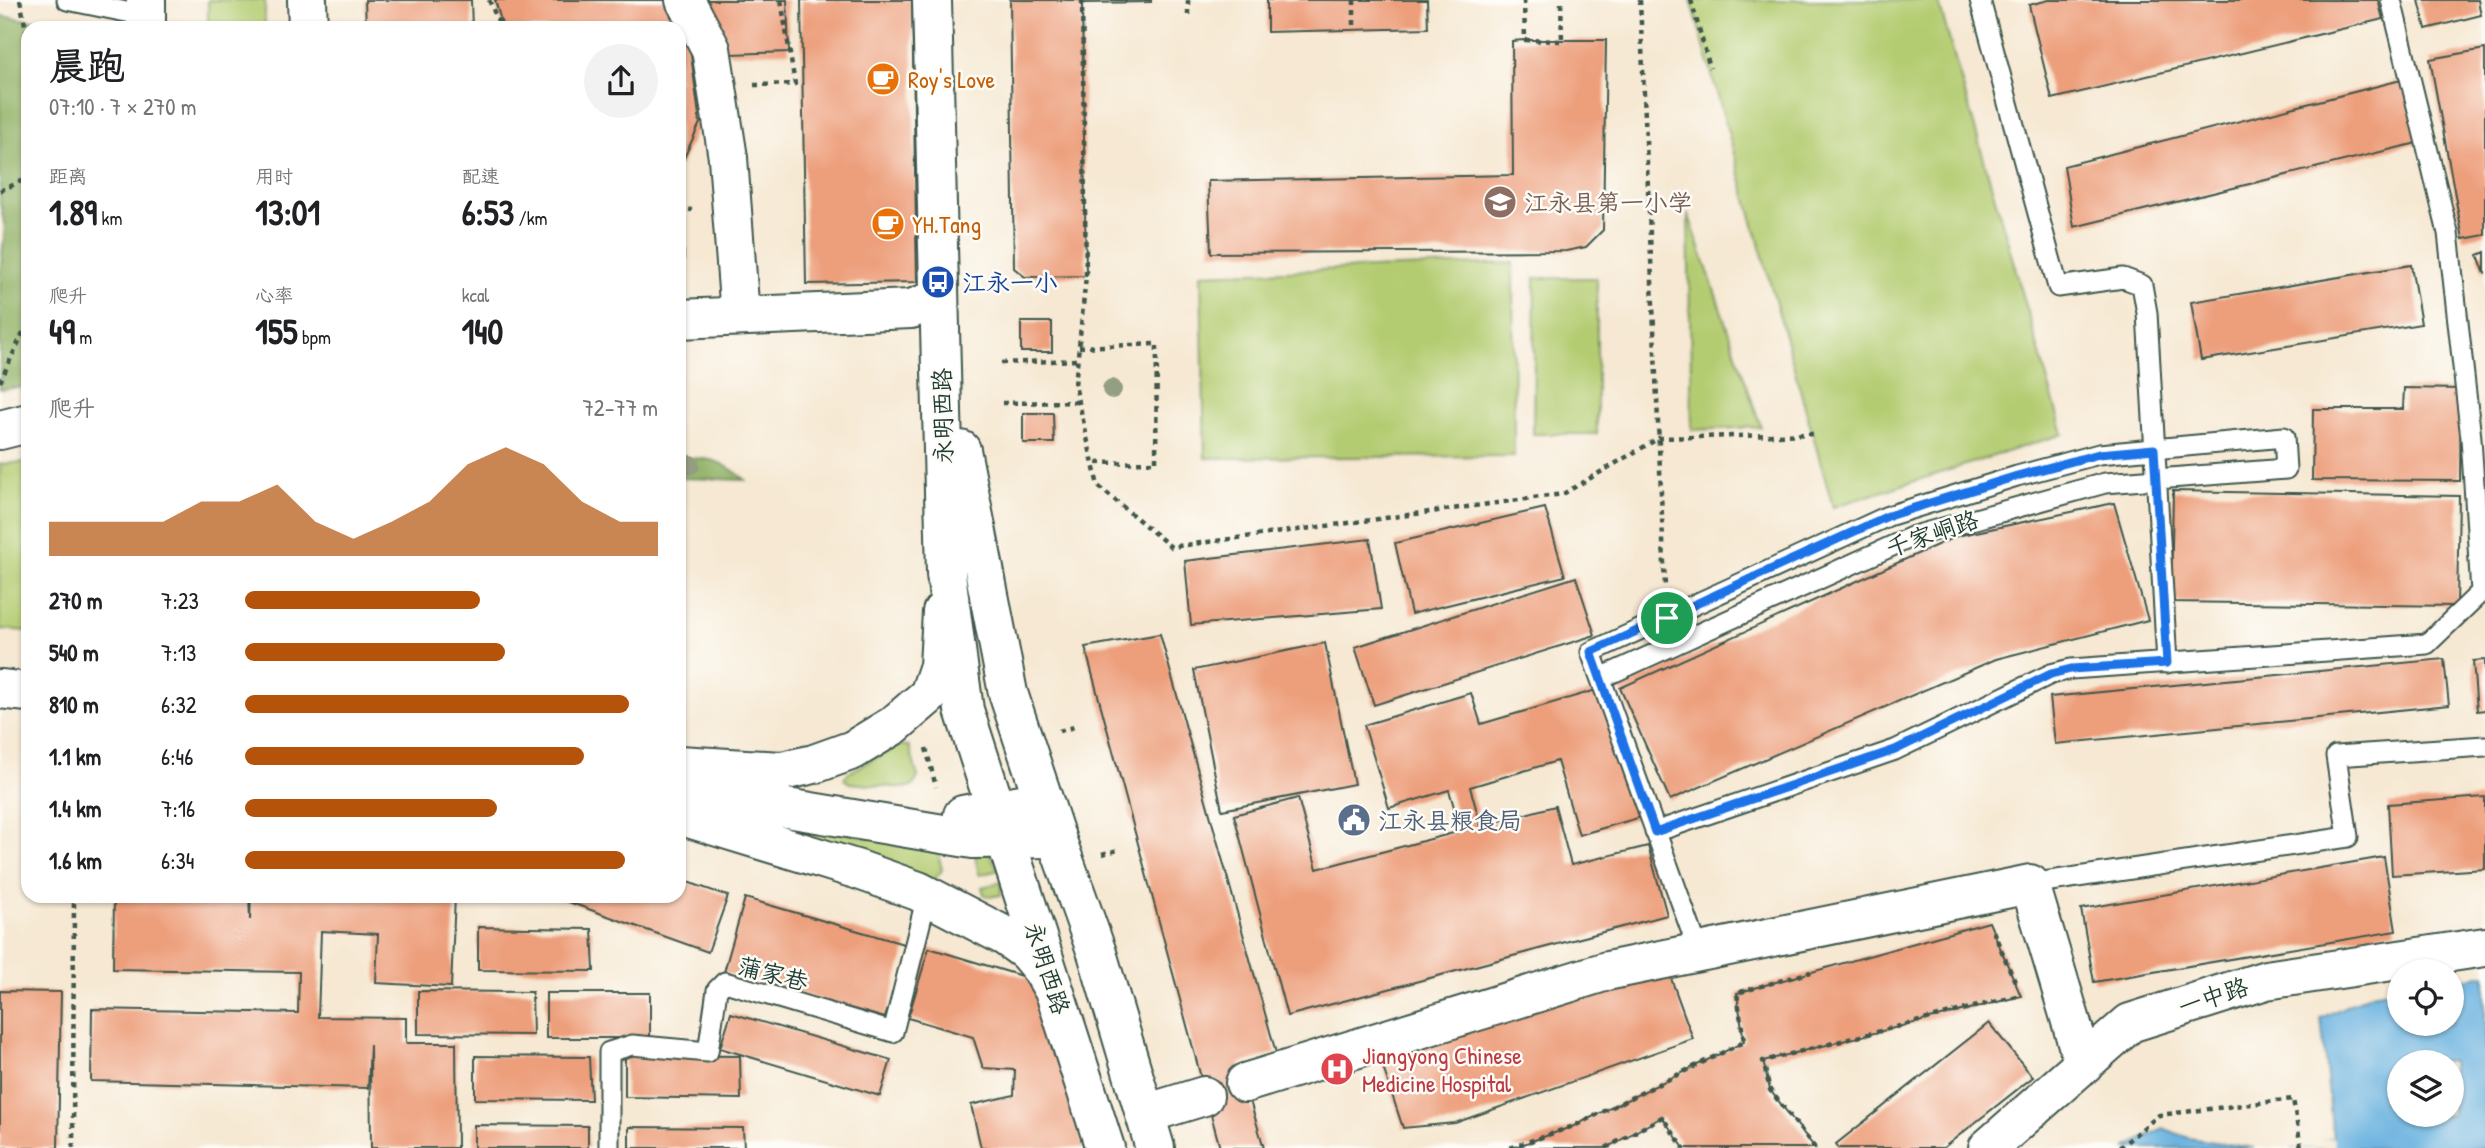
<!DOCTYPE html>
<html lang="zh">
<head>
<meta charset="utf-8">
<style>
	body { margin:0; font-family:"Patrick Hand","LXGW WenKai TC",sans-serif; background:#f2f2f2; color:#202124; height:100vh; display:flex; flex-direction:column; font-size:26px; white-space:nowrap }
	* { box-sizing:border-box; margin:0 }
	p { font-size:23px; color:#757577 }
	.icon { flex:none; width:38px; height:38px; fill:none; stroke:currentColor; stroke-width:2; stroke-linecap:round; stroke-linejoin:round }
	.map { position:relative; flex:1; overflow:hidden }
	.panel { position:absolute; left:21px; top:21px; width:665px; height:882px; display:flex; flex-direction:column; background:#fff; border-radius:21px; box-shadow:0 2px 5px #0004 }
	.panel>* { flex:none }
	.controls { position:absolute; left:2387px; top:959px; display:grid; gap:14px }
	.controls a { display:grid; place-items:center; width:77px; height:77px; border-radius:50%; background:#fff; box-shadow:0 2px 5px #0004; font-size:35px }
	.pin { position:absolute; display:grid; place-items:center; width:60px; height:60px; color:#fff; margin:-30px; border:4px solid #fff; border-radius:50%; box-shadow:0 2px 7px #0007 }
	.round { display:grid; place-items:center; flex:none; width:74px; height:74px; border-radius:37px; background:#f2f2f2 }
	.summary { display:flex; align-items:center; justify-content:space-between; height:119px; padding:0 28px }
	h1 { font-size:38px; font-weight:700; line-height:52px }
	.metrics { display:grid; grid-template-columns:repeat(3,1fr); gap:10px; height:119px; padding:7px 28px }
	.metrics div { display:grid; align-content:center }
	.metrics b { font-size:35px; font-weight:700 }
	.metrics small { font-size:19px; font-weight:400 }
	.metrics p { font-size:19px }
	.chart { height:196px; padding:14px 28px }
	.chart p { display:flex; justify-content:space-between }
	.chart svg { width:100%; height:126px; margin-top:7px; fill:#b45309; opacity:.7 }
	ul { padding:0 28px; list-style:none; font-size:23px }
	li { display:grid; grid-template-columns:112px 84px 1fr; align-items:center; height:52px }
	li i { height:18px; border-radius:9px; background:#b45309 }
	.map>svg:first-child { display:block }
	.green { fill:#b4cc71; stroke:#6a8452; stroke-width:2 }
	.forest { fill:#8fb063; stroke:#57764c; stroke-width:2 }
	.water { fill:#67b1df; stroke:#43778a; stroke-width:2; fill-rule:evenodd }
	.pier { fill:#f6e8d2 }
	.building { fill:#ed9f7b }
	.lines { fill:none; stroke-linecap:round; stroke-linejoin:round }
	.service-casing { stroke:#3f574c; stroke-width:23 }
	.minor-casing { stroke:#3f574c; stroke-width:42 }
	.secondary-casing { stroke:#3f574c; stroke-width:42 }
	.primary-casing { stroke:#3f574c; stroke-width:42 }
	.path { stroke:#3f574c; stroke-width:4.5; stroke-dasharray:5 5; stroke-linecap:butt }
	.service { stroke:#fff; stroke-width:19 }
	.minor { stroke:#fff; stroke-width:38 }
	.secondary { stroke:#fff; stroke-width:38 }
	.primary { stroke:#fff; stroke-width:38 }
	.tree { fill:#949e83 }
	.route-casing { stroke:#fff; stroke-width:14 }
	.route { stroke:#1a73e8; stroke-width:9 }
	.labels { text-anchor:middle; dominant-baseline:central; stroke-width:5; stroke-linejoin:round; paint-order:stroke }
	.food-label { font-size:24px; fill:#c56008; stroke:#fdfcf7; text-anchor:start }
	.education-label { font-size:24px; fill:#785e54; stroke:#fdfcf7; text-anchor:start }
	.transit-label { font-size:24px; fill:#164399; stroke:#fdfcf7; text-anchor:start }
	.street-label { font-size:24px; fill:#1f3d34; stroke:#fdfcf7 }
	.service-label { font-size:24px; fill:#4e5e75; stroke:#fdfcf7; text-anchor:start }
	.health-label { font-size:24px; fill:#be3a42; stroke:#fdfcf7; text-anchor:start }
</style>
</head>
<body>
<div class="map">
<svg width="2485" height="1148" viewBox="0 0 2485 1148">
	<rect width="100%" height="100%" fill="#fdfcf7"/>
	<filter id="ink" filterUnits="userSpaceOnUse"><feTurbulence type="fractalNoise" baseFrequency=".0143" numOctaves="2"/><feDisplacementMap in="SourceGraphic" scale="14" xChannelSelector="R" yChannelSelector="G"/><feConvolveMatrix kernelMatrix="1 2 1 2 8 2 1 2 1" color-interpolation-filters="sRGB"/></filter>
	<filter id="wash" filterUnits="userSpaceOnUse"><feTurbulence type="fractalNoise" baseFrequency=".00686" numOctaves="4" result="noise"/><feDisplacementMap in="SourceGraphic" scale="28" xChannelSelector="R" yChannelSelector="G"/><feGaussianBlur stdDeviation="1.57" result="paint"/><feColorMatrix in="noise" values="0 0 0 0 0 0 0 0 0 0 0 0 0 0 0 0 0 1.4 0 .05"/><feComposite in="paint" operator="in"/></filter>
	<g filter="url(#wash)">
		<rect width="100%" height="100%" fill="#f6e8d2"/>
		<!-- green -->
		<path class="green" d="M208 0H265V28H208Z
			M1691 0H1938L2063 434 1833 507Z
			M1688 213 1761 427 1692 430Z
			M1513 263 1514 456 1205 458 1201 274Z
			M1535 278H1597V434H1533Z
			M28 462V631L0 629V464Z
			M899 745 909 746 918 777 913 786 904 788 850 783 844 779 848 773Z
			M775 822 937 848 942 870 934 880 777 834Z
			M989 853 999 870 979 875 975 856Z
			M1002 882 1001 895 989 897 984 894 982 887Z"/>
		<!-- forest -->
		<path class="forest" d="M0 16 90 28H28V387L0 389V272L5 228 0 203Z
			M679 458C712 458 720 459 746 480L679 478Z"/>
		<!-- water -->
		<path class="water" d="M2485 975V1148H2291L2333 1138 2321 1018 2371 994 2399 989V1024H2452V981ZM2399 1062H2452V1115H2399Z
			M2163 1128 2188 1138 2254 1148H2126Z"/>
		<!-- pier -->
		<path class="pier" d="M2333 1138 2335 1148H2287L2289 1145 2302 1142Z"/>
		<g id="blocks">
			<!-- building -->
			<path class="building" d="M365 0H471L472 28H366Z
				M495 0H787L789 52 731 54 689 40 700 123 679 169V28H503Z
				M801 0H912L917 282 806 284Z
				M1010 0H1151V2L1082 3 1086 276 1025 277 1014 268Z
				M1267 0H1427L1428 28 1267 32Z
				M2049 0H2378L2383 19 2052 99 2029 5Z
				M2419 0H2478L2481 15 2426 29Z
				M1525 40H1606L1603 230 1586 247 1566 251 1211 253 1208 181 1513 175 1512 41Z
				M2485 49V235L2463 239 2430 59Z
				M2405 79 2417 143 2074 227 2064 166Z
				M679 246 684 251V311H679Z
				M2485 252V274L2478 255Z
				M2411 265 2421 324 2201 360 2191 302Z
				M1021 322H1052V352H1021Z
				M2404 388 2461 389 2460 481 2312 480 2313 409H2403Z
				M1023 413H1053L1054 443H1023Z
				M2173 491 2459 496 2457 606 2171 602Z
				M2114 503 2148 620 1996 659 1670 800 1620 688 1957 536Z
				M1545 508 1565 576 1411 614 1395 543Z
				M1370 539 1381 609 1191 625 1185 561Z
				M1576 577 1595 635 1374 705 1355 647Z
				M1160 634 1276 1053 1239 1064 1264 1148H1220L1085 647Z
				M1325 643 1354 784 1222 810 1194 670Z
				M2444 659 2449 705 2055 744 2050 697Z
				M2485 660V710L2477 711 2473 661Z
				M1603 688 1641 817 1579 835 1557 761 1470 787 1481 826 1555 806 1571 865 1648 846 1667 915 1287 1016 1234 815 1298 798 1317 869 1461 831 1449 790 1389 808 1364 725 1471 693 1481 724Z
				M2485 797V869L2392 875 2388 804Z
				M2384 857 2396 931 2094 982 2081 909Z
				M679 879 728 896 708 952 552 896H679Z
				M114 896H249L250 920 251 896H455L451 987 376 983 378 934 321 931 318 1017 406 1018V1043H456L457 1148H371L370 1045 368 1088 91 1081 92 1009 298 1013 299 972 113 969Z
				M745 898 907 945 885 1018 724 972Z
				M1989 922 2021 996 1763 1061 1770 1090 1815 1148H1684L1662 1117 1606 1148H1512L1574 1126 1744 1042 1737 993Z
				M478 927 592 929 594 971 478 970Z
				M929 948 1038 981 1084 1148H981L971 1105 1014 1095 1015 1070 983 1068 973 1037 908 1018Z
				M1664 959 1693 1039 1455 1123 1403 1128 1375 1043Z
				M0 991 61 992 58 1148H0Z
				M418 991 532 992 533 1035 418 1034Z
				M546 993H650V1038H546Z
				M731 1013 891 1060 880 1096 720 1048Z
				M1989 1023 2033 1077 1943 1148H1839L1836 1144Z
				M625 1055 740 1056 741 1099 625 1097Z
				M475 1056 589 1057 591 1100 475 1099Z
				M474 1125 588 1126V1148H474Z
				M629 1127 743 1128 744 1148H629Z"/>
		</g>
	</g>
	<g filter="url(#ink)">
		<use href="#blocks" fill-opacity="0" stroke="#3f574c" stroke-width="2"/>
		<g class="lines">
			<defs>
				<path id="service" d="M67 0 146 16
					M1980 0 2058 287 2123 278 2142 285 2147 313 2167 663
					M1601 678 1914 536 2105 483 2286 469 2284 437 2099 454 2017 476 1888 516 1591 652 1699 952
					M1655 832 1895 750 2051 674 2071 669 2427 644 2481 592 2471 438 2448 233 2391 0
					M2030 884 2348 837 2336 756 2485 746
					M609 1148V1052L632 1045 708 1052 717 990 725 982 893 1032 927 896"/>
				<path id="minor" d="M307 0 308 28
					M685 0 711 49 728 158 740 316
					M146 28V0
					M679 319 911 309 938 299
					M0 430 28 423
					M1245 1083 1607 971 2030 884 2084 1065
					M1145 1114 1204 1096
					M1988 1148 2130 1023 2266 980 2485 947"/>
				<path id="secondary" d="M0 689 28 692
					M679 765 782 771 814 764 853 750 894 725 929 695 939 666 942 612
					M679 790 973 839 1056 838
					M679 815 859 870 918 891 1005 936 1027 952 1042 970 1053 989
					M963 815 1043 800"/>
				<path id="primary" d="M932 0 946 574 964 710 1105 1148
					M961 450 1008 693 1056 838 1097 953 1155 1148"/>
			</defs>
			<!-- service casing -->
			<use href="#service" class="service-casing"/>
			<!-- minor casing -->
			<use href="#minor" class="minor-casing"/>
			<!-- secondary casing -->
			<use href="#secondary" class="secondary-casing"/>
			<!-- primary casing -->
			<use href="#primary" class="primary-casing"/>
			<!-- path -->
			<path class="path" d="M20 0 28 39
				M489 0 501 28
				M1082 0 1086 276 1075 385 1098 486 1171 547 1563 494 1659 438 1813 434
				M1188 0V17
				M1354 0V29
				M1524 0 1525 40 1562 41 1561 0
				M1640 0 1665 587
				M1691 0 1710 68
				M754 85 795 84 781 0
				M0 191 28 178
				M679 209 692 210
				M1079 347 1157 344 1156 462 1093 463
				M1001 363 1077 360
				M0 382 28 322
				M1002 403 1079 402
				M1059 731 1078 726
				M926 748 936 787
				M1102 854 1118 850
				M1993 931 2016 984
				M73 1148 74 896
				M1510 1148 1574 1126 1744 1042 1737 993 1811 972
				M1606 1148 1662 1117 1684 1148
				M1815 1148 1770 1090 1763 1061 2021 995
				M2119 1148 2159 1115 2293 1099 2301 1148"/>
			<!-- service -->
			<use href="#service" class="service"/>
			<!-- minor -->
			<use href="#minor" class="minor"/>
			<!-- secondary -->
			<use href="#secondary" class="secondary"/>
			<!-- primary -->
			<use href="#primary" class="primary"/>
		</g>
		<!-- trees -->
		<g class="tree">
			<circle cx="1112" cy="389" r="10"/>
			<circle cx="690" cy="465" r="10"/>
		</g>
	</g>
	<g class="lines" filter="url(#ink)">
		<defs>
			<path id="route" d="M2154 449 2167 663 2071 669 2051 674 1895 750 1655 832 1591 652 1888 516 2017 476 2099 454Z"/>
		</defs>
		<!-- route casing -->
		<use href="#route" class="route-casing"/>
		<!-- route -->
		<use href="#route" class="route"/>
	</g>
	<!-- icons -->
	<defs>
		<symbol id="cafe-disc" viewBox="-11 -11 22 22"><circle r="9.5" fill="#e8710a" stroke="#fdfcf7"/><path d="M-5.5-4.5H6V0H3Q3 3.5 0 3.5H-2.5Q-5.5 3.5-5.5 0ZM3-3.2v2h1.7v-2ZM-6 4.5H4V6H-6Z" fill="#fff"/></symbol>
		<symbol id="school-disc" viewBox="-11 -11 22 22"><circle r="9.5" fill="#8d6e63" stroke="#fdfcf7"/><path d="M0-5L7-2L0 1L-7-2ZM-4 1L0 2.5L4 1V4Q0 6-4 4Z" fill="#fff"/></symbol>
		<symbol id="bus-disc" viewBox="-11 -11 22 22"><circle r="9.5" fill="#1a4fb4" stroke="#fdfcf7"/><path d="M-5-6H5V4H4V6H2V4H-2V6H-4V4H-5ZM-3.5-4V0h7V-4ZM-3.5 1.2v1.5H-2V1.2ZM2 1.2v1.5H3.5V1.2Z" fill="#fff"/></symbol>
		<symbol id="civic-disc" viewBox="-11 -11 22 22"><circle r="9.5" fill="#5c6f8a" stroke="#fdfcf7"/><path d="M-.6-6.5H3V-4.5H.6V-3L4-1V1h2V6H-6V1h2V-1L-.6-3ZM-1.2 2.5V6h2.4V2.5Z" fill="#fff"/></symbol>
		<symbol id="hospital-disc" viewBox="-11 -11 22 22"><circle r="9.5" fill="#e0444e" stroke="#fdfcf7"/><path d="M-5-5h3v3.5h4V-5h3V5h-3V1.5h-4V5h-3Z" fill="#fff"/></symbol>
	</defs>
	<g fill-rule="evenodd">
		<use href="#cafe-disc" x="864" y="60" width="38" height="38"/>
		<use href="#school-disc" x="1481" y="183" width="38" height="38"/>
		<use href="#cafe-disc" x="869" y="205" width="38" height="38"/>
		<use href="#bus-disc" x="919" y="263" width="38" height="38"/>
		<use href="#civic-disc" x="1335" y="801" width="38" height="38"/>
		<use href="#hospital-disc" x="1318" y="1050" width="38" height="38"/>
	</g>
	<g class="labels">
		<!-- food labels -->
		<g class="food-label">
			<text x="908" y="79">Roy's Love</text>
			<text x="912" y="224">YH.Tang</text>
		</g>
		<!-- education labels -->
		<g class="education-label">
			<text x="1524" y="202">江永县第一小学</text>
		</g>
		<!-- transit labels -->
		<g class="transit-label">
			<text x="962" y="282">江永一小</text>
		</g>
		<!-- street labels -->
		<g class="street-label">
			<text transform="translate(942 416) rotate(-91)">永明西路</text>
			<text transform="translate(1932 533) rotate(-19)">千家峒路</text>
			<text transform="translate(1048 968) rotate(72)">永明西路</text>
			<text transform="translate(773 973) rotate(14)">蒲家巷</text>
			<text transform="translate(2213 996) rotate(-18)">一中路</text>
		</g>
		<!-- service labels -->
		<g class="service-label">
			<text x="1378" y="820">江永县粮食局</text>
		</g>
		<!-- health labels -->
		<g class="health-label">
			<text x="1362" y="1055">Jiangyong Chinese<tspan x="1362" dy="28">Medicine Hospital</tspan></text>
		</g>
	</g>
</svg>
<div class="controls">
<a><svg class="icon" aria-label="locate" viewBox="0 0 24 24"><circle cx="12" cy="12" r="6"/><path d="M12 2v4M12 18v4M2 12h4M18 12h4"/></svg></a>
<a><svg class="icon" aria-label="layers" viewBox="0 0 24 24"><path d="M12 4l9 5-9 5-9-5zM3 14l9 5 9-5"/></svg></a>
</div>
<div class="pin" style="left:1667px;top:618px;background:#1e9e55"><svg class="icon" aria-label="arrive" viewBox="0 0 24 24"><path d="M6 21V4h12l-3 4 3 4H6"/></svg></div>
<section class="panel">
<div class="summary"><div><h1>晨跑</h1><p>07:10 · 7 × 270 m</p></div><a class="round"><svg class="icon" aria-label="share" viewBox="0 0 24 24"><path d="M12 15V3M7 8l5-5 5 5M5 13v7h14v-7"/></svg></a></div>
<div class="metrics">
<div><p>距离</p><b>1.89<small> km</small></b></div>
<div><p>用时</p><b>13:01</b></div>
<div><p>配速</p><b>6:53<small> /km</small></b></div>
</div>
<div class="metrics">
<div><p>爬升</p><b>49<small> m</small></b></div>
<div><p>心率</p><b>155<small> bpm</small></b></div>
<div><p>kcal</p><b>140</b></div>
</div>
<div class="chart"><p><span>爬升</span>72–77 m</p>
<svg viewBox="0 0 160 44" preserveAspectRatio="none"><path d="M0 44V32L10 32L20 32L30 32L40 25L50 25L60 19L70 32L80 38L90 32L100 25L110 12L120 6L130 12L140 25L150 32L160 32V44z"/></svg>
</div>
<ul>
<li><b>270 m</b>7:23<i style="width:57%"></i></li>
<li><b>540 m</b>7:13<i style="width:63%"></i></li>
<li><b>810 m</b>6:32<i style="width:93%"></i></li>
<li><b>1.1 km</b>6:46<i style="width:82%"></i></li>
<li><b>1.4 km</b>7:16<i style="width:61%"></i></li>
<li><b>1.6 km</b>6:34<i style="width:92%"></i></li>
</ul>
</section>
</div>
</body>
</html>
